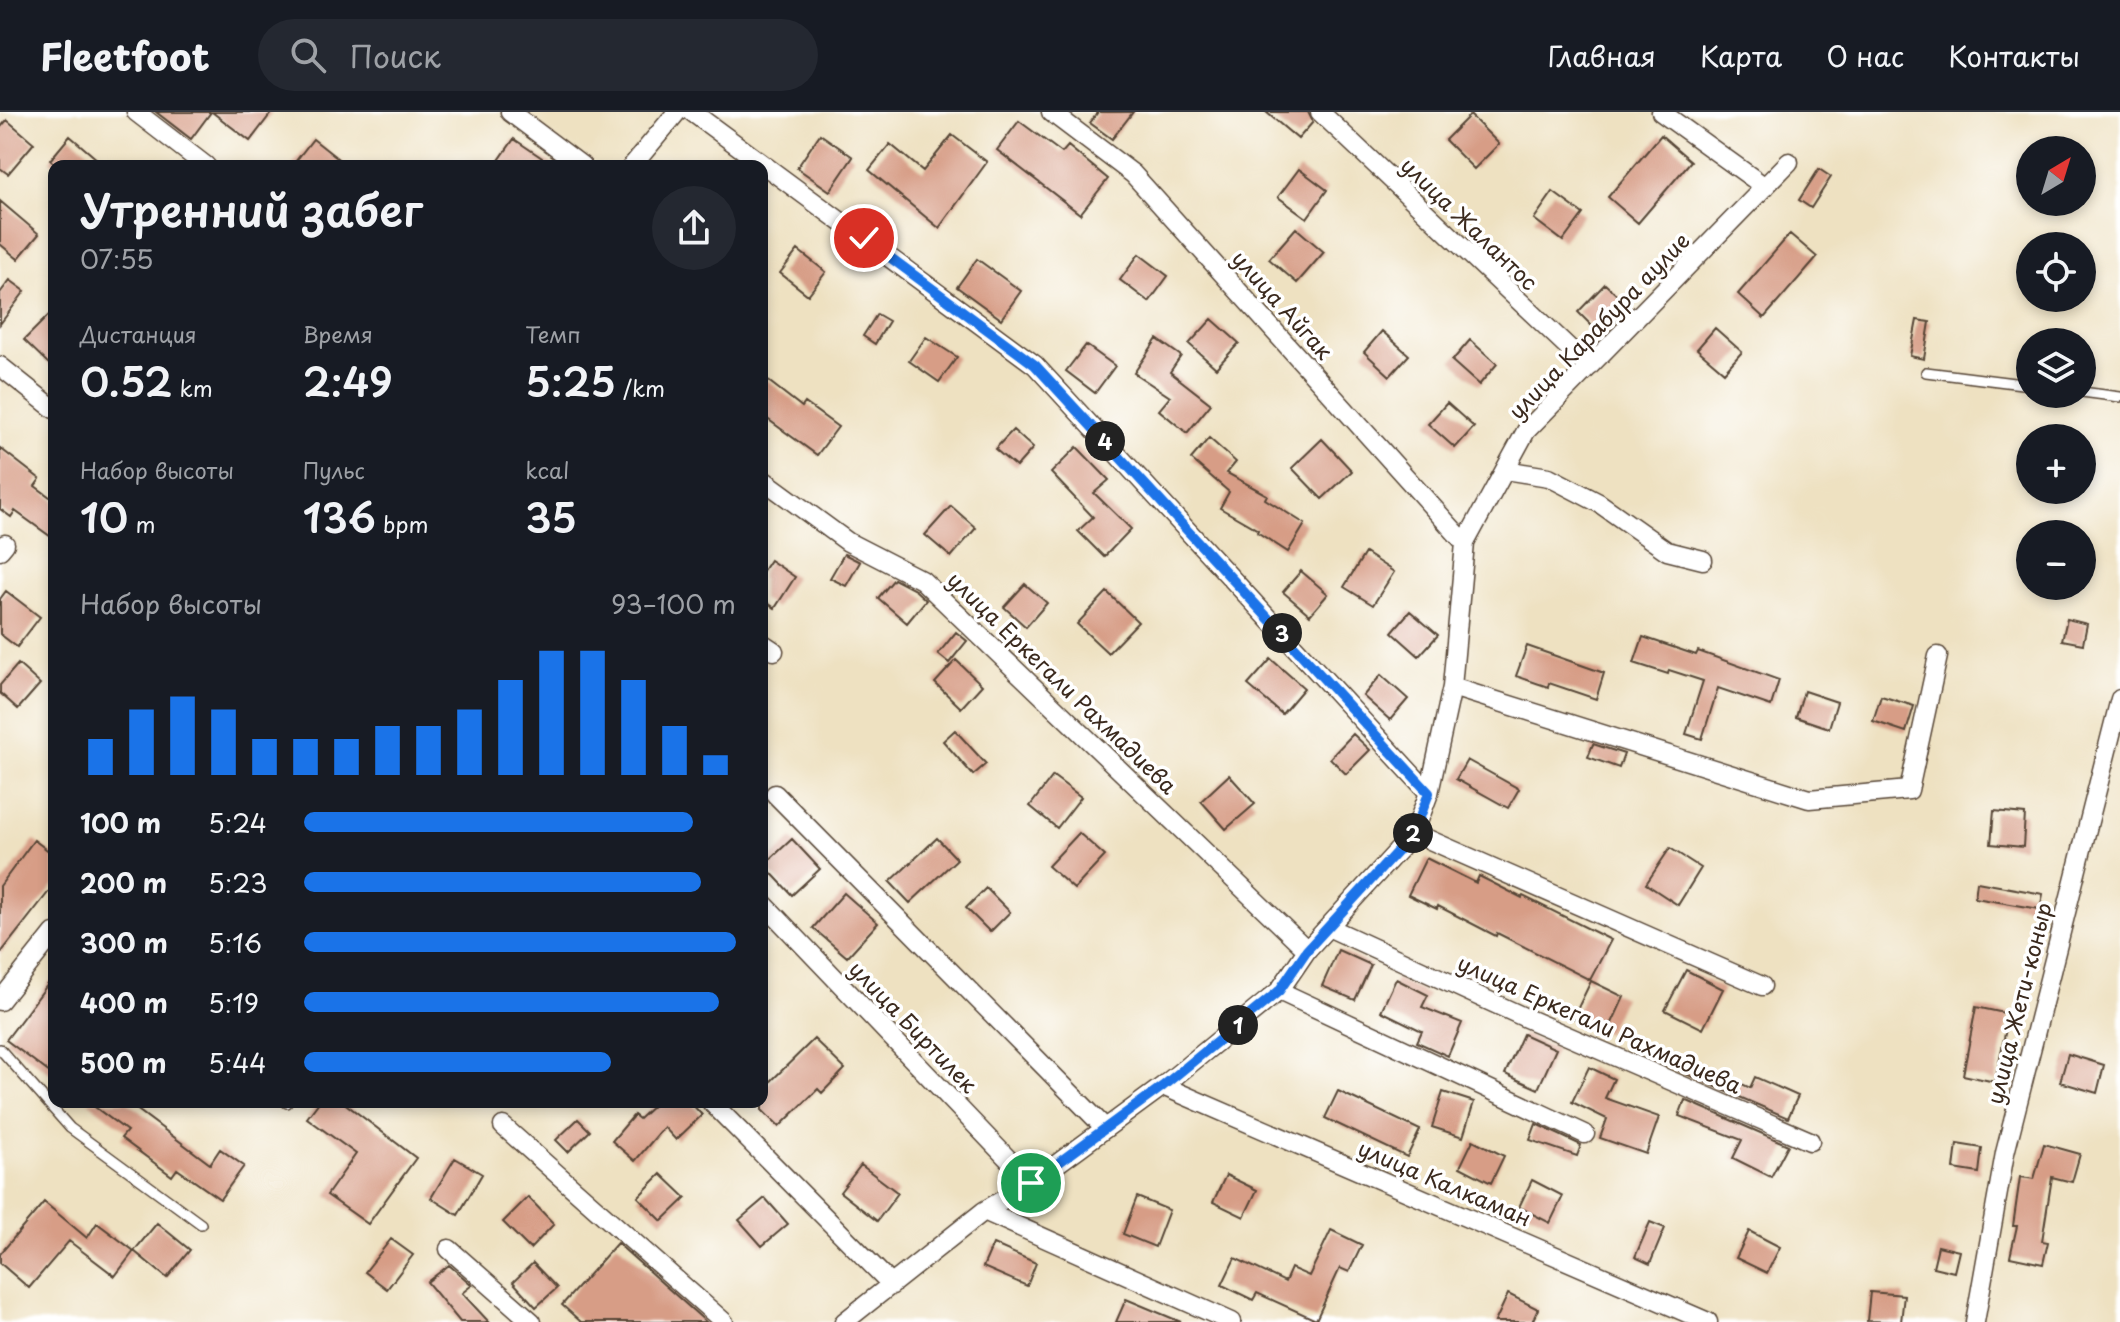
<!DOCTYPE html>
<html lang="ru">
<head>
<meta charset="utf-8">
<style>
	body { margin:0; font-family:"Playpen Sans",sans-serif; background:#242831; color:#f1f3f6; height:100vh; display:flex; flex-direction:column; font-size:30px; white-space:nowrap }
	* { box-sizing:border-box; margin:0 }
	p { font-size:26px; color:#9ea1a6 }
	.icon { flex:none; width:44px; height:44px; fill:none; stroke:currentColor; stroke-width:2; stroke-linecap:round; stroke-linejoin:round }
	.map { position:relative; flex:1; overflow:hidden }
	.side { position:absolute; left:48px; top:48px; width:720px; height:948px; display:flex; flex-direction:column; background:#171b24; border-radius:16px; box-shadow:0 4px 12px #0003 }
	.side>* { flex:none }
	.needle { width:52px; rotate:38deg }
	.tools { position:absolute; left:2016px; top:24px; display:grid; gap:16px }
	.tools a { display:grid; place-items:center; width:80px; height:80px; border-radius:50%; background:#171b24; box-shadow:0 4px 12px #0003; font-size:40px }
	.pin { position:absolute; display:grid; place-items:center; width:68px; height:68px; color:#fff; margin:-34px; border:4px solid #fff; border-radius:50%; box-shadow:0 2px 8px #0007 }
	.km { position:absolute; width:40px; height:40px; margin:-20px; border-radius:50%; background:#222; color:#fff; font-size:22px; line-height:40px; text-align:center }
	.round { display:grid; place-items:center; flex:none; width:84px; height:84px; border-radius:42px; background:#242831 }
	.head { display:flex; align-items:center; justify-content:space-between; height:136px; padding:0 32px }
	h1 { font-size:44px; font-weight:600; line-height:60px }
	.figures { display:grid; grid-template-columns:repeat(3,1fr); gap:12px; height:136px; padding:8px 32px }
	.figures div { display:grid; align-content:center }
	.figures b { font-size:40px; font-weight:600 }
	.figures small { font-size:22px; font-weight:400 }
	.figures p { font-size:22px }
	.chart { height:224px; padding:16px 32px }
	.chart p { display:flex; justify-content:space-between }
	.chart svg { width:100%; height:144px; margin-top:8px; stroke:#1a73e8; stroke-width:6 }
	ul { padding:0 32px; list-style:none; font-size:26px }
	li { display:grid; grid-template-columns:128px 96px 1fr; align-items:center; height:60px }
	li i { height:20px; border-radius:10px; background:#1a73e8 }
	header { display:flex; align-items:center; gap:48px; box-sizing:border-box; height:112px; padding:0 40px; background:#171b24; border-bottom:2px solid #363941 }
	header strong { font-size:38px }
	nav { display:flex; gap:44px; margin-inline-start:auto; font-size:28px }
	.search { width:560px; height:72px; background:#242831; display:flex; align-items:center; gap:20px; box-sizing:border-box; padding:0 28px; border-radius:44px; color:#9ea1a6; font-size:30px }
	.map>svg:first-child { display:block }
	.building { fill:#d79d86 }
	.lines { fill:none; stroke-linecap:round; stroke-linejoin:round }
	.lane-casing { stroke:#564536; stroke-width:12 }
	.street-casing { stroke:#564536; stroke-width:21 }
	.lane { stroke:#fff; stroke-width:9 }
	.street { stroke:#fff; stroke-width:18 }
	.route-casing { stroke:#fff; stroke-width:16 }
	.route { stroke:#1a73e8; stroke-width:10 }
	.labels { text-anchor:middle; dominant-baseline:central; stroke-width:7; stroke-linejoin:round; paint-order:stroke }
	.street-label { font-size:22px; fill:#3b2a1e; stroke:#fff }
</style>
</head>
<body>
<header>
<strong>Fleetfoot</strong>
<div class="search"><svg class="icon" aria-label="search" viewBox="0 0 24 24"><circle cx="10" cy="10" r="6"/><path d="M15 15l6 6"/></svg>Поиск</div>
<nav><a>Главная</a><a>Карта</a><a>О нас</a><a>Контакты</a></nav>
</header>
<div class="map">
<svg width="2120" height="1210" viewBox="0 0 2120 1210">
	<rect width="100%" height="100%" fill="#fff"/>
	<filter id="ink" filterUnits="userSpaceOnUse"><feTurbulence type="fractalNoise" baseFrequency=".0125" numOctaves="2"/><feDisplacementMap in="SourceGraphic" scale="16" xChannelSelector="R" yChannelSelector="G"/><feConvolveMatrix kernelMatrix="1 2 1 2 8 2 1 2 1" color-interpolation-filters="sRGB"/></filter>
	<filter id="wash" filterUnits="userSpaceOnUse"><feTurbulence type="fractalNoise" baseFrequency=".006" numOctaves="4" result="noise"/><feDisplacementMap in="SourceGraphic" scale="32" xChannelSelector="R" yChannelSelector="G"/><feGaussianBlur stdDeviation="1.8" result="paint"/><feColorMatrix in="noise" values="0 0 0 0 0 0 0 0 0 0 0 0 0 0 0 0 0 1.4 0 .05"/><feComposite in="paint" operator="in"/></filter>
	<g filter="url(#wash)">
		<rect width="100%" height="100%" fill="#eee1c1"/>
		<g id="blocks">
			<!-- building -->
			<path class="building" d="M156 0H211L191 27Z
				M212 0H272L250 29Z
				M1098 0H1133L1112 27 1090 11Z
				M1266 0H1308L1313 10 1298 27Z
				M1470 3 1499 32 1474 57 1445 28Z
				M7 8 34 31 8 62 0 56V16Z
				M1019 9 1062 41 1068 34 1108 67 1080 102 997 38Z
				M820 22 853 45 830 79 797 56Z
				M952 23 987 50 939 116 869 58 890 32 923 59Z
				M1661 23 1691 49 1638 111 1608 85Z
				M70 24 105 54H57L50 48Z
				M313 27 347 54H292Z
				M514 27 554 54H495Z
				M1299 57 1327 78 1307 106 1278 85Z
				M1819 57 1831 65 1811 96 1799 88Z
				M1553 80 1583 102 1563 129 1534 107Z
				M0 89 39 122 18 147 0 132Z
				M1296 116 1324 140 1297 171 1269 147Z
				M1790 122 1817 145 1764 206 1738 182Z
				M798 138 826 160 808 183 780 161Z
				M1139 142 1168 164 1149 190 1120 168Z
				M977 147 1021 179 1001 207 957 175Z
				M10 168 25 179 0 212V181Z
				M1605 172 1630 195 1602 224 1578 200Z
				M54 198V257L24 228Z
				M877 202 889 209 875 232 863 224Z
				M1212 207 1239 231 1216 256 1189 232Z
				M1917 208 1930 210 1924 247 1910 244Z
				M1715 216 1742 240 1724 260 1697 237Z
				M1382 219 1409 243 1390 264 1364 240Z
				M926 225 957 245 939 270 909 249Z
				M1157 227 1181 244 1170 260 1211 292 1187 321 1159 298 1170 285 1134 261Z
				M1470 228 1497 252 1479 273 1452 249Z
				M1086 233 1115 254 1095 281 1066 259Z
				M762 264 802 295 805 291 838 315 817 343 762 303Z
				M1447 291 1474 315 1455 336 1428 312Z
				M1013 318 1033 336 1016 355 995 337Z
				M1209 326 1236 350 1227 361 1267 383 1265 387 1305 412 1288 440 1257 420 1258 418 1220 396 1229 380 1191 347Z
				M1322 327 1352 359 1322 387 1292 356Z
				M1077 335 1109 368 1094 381 1131 417 1104 445 1078 419 1093 405 1051 361Z
				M0 336 40 367 35 374 54 388V427L15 399 11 405 0 397Z
				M951 394 976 416 951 445 925 423Z
				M1365 441 1394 460 1373 493 1344 475Z
				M844 442 860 450 846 474 830 466Z
				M770 448 795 465 775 496 762 487V460Z
				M1301 459 1328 482 1310 503 1283 480Z
				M894 467 915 478 926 488 907 511 878 486Z
				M1025 472 1047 491 1026 515 1004 495Z
				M6 479 40 505 17 535 0 522V487Z
				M1107 480 1138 510 1108 541 1077 512Z
				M1410 499 1438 523 1419 544 1392 520Z
				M2067 507 2087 512 2083 532 2062 528Z
				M956 520 967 529 949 551 938 542Z
				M1643 525 1696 543 1698 539 1779 568 1771 594 1718 576 1702 627 1686 622 1703 569 1669 558 1668 562 1634 551Z
				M1527 534 1604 561 1596 587 1549 571 1548 575 1516 564Z
				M1271 547 1304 576 1282 602 1248 573Z
				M956 548 982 573 961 596 935 571Z
				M18 552 40 572 18 597 0 581V573Z
				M1381 563 1408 587 1390 608 1363 584Z
				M1804 579 1837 590 1829 616 1796 605Z
				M1881 584 1914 594 1906 620 1873 609Z
				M955 618 986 652 973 663 943 629Z
				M1353 622 1370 638 1346 662 1330 646Z
				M1593 632 1624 642 1619 656 1588 645Z
				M1467 648 1519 677 1508 696 1456 667Z
				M1229 663 1255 692 1226 717 1201 689Z
				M1053 664 1081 685 1057 716 1030 694Z
				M1994 699 2025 702 2023 735 1991 732Z
				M1079 721 1105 744 1074 777 1048 754Z
				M937 726 957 747 910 791 890 770Z
				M792 727 820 757 792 783 764 753Z
				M34 728 54 743V773L0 842V774Z
				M1670 736 1701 756 1678 793 1646 772Z
				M1426 746 1476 771 1479 764 1522 786 1523 784 1611 828 1590 868 1497 821 1496 824 1438 794 1437 797 1408 783Z
				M1977 770 2043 782 2040 797 1975 786Z
				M986 776 1010 800 990 820 966 796Z
				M844 781 878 811 847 845 813 816Z
				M1338 838 1371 853 1355 888 1322 874Z
				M1686 858 1723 877 1703 917 1665 898Z
				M54 864V964L6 928Z
				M1396 867 1428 883 1422 895 1462 911 1448 944 1417 930 1422 919 1381 899Z
				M1591 869 1624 885 1607 922 1573 906Z
				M1976 895 2009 902 1995 970 1963 963Z
				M1523 922 1556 937 1538 977 1505 962Z
				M814 927 845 957 822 981 818 977 779 1015 762 998V978Z
				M2068 942 2104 953 2097 981 2060 970Z
				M1684 944 1750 976 1755 965 1798 984 1788 1006 1677 958Z
				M1589 955 1614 967 1605 986 1659 1005 1646 1042 1600 1026 1607 1007 1572 990Z
				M1338 979 1420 1018 1407 1045 1325 1006Z
				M1443 980 1474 990 1463 1025 1432 1015Z
				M1685 988 1788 1033 1771 1065 1733 1046 1742 1028 1679 1004Z
				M88 990H127L210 1052 220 1037 244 1054 220 1087 177 1057 172 1064 121 1026 127 1019Z
				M319 990H343L416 1046 368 1112 327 1083 356 1042 307 1006Z
				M657 990H690L702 1003 676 1028 664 1015 635 1049 612 1029 634 1003 639 1007Z
				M578 1007 590 1019 568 1040 556 1028Z
				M1536 1012 1581 1033 1577 1044 1530 1028Z
				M1473 1028 1504 1044 1491 1071 1460 1055Z
				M1957 1032 1982 1036 1979 1061 1954 1057Z
				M2044 1032 2080 1042 2072 1070 2052 1065 2042 1129 2048 1130 2043 1152 2010 1145 2017 1114H2013L2020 1065 2034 1067Z
				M455 1046 482 1062 458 1103 431 1086Z
				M861 1053 898 1081 877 1109 840 1080Z
				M661 1062 686 1086 662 1109 638 1085Z
				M1226 1063 1257 1078 1244 1105 1213 1090Z
				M1532 1068 1563 1084 1550 1111 1519 1095Z
				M528 1085 554 1112 530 1137 503 1110Z
				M1137 1085 1169 1098 1155 1135 1123 1122Z
				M765 1086 788 1112 762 1134 739 1108Z
				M44 1090 87 1126 97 1111 134 1139 115 1164 69 1129 29 1176 0 1151V1142Z
				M1650 1110 1665 1116 1650 1152 1635 1145Z
				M157 1111 190 1138 167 1166 134 1139Z
				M1331 1118 1362 1133 1349 1160 1340 1156 1316 1208 1257 1181 1253 1188 1222 1173 1235 1146 1285 1170 1291 1156 1309 1164Z
				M1749 1119 1780 1135 1767 1161 1736 1146Z
				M391 1127 413 1143 387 1177 365 1160Z
				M617 1131 706 1210H581L562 1193Z
				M993 1132 1036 1151 1027 1174 983 1155Z
				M1938 1134 1959 1139 1954 1160 1933 1155Z
				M533 1151 557 1176 536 1195 513 1170Z
				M449 1153 472 1173 462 1181 489 1210H460L427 1170Z
				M1870 1180 1904 1183 1901 1210 1867 1209Z
				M1508 1182 1538 1197 1532 1210H1495Z
				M1126 1187 1181 1210H1116Z"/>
		</g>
	</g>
	<g filter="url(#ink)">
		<use href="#blocks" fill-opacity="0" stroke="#564536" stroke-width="2"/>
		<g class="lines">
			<defs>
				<path id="lane" d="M1926 260 2030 273
					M2082 280 2120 285
					M0 937 70 1016 201 1112
					M286 990 287 991"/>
				<path id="street" d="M136 0 206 54
					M510 0 582 54
					M692 0 1035 253 1429 681
					M1051 0 1133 62 1465 431
					M1320 0 1589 255
					M1661 0 1765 75
					M632 54 677 0
					M0 254 54 297
					M1505 358 1549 365 1599 391 1667 439 1703 448
					M762 367 848 430 922 468 1307 838
					M0 438 5 432
					M762 531 774 539
					M1452 575 1809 687 1909 678 1938 544
					M775 682 1105 1016
					M1414 721 1762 874
					M762 790 1031 1071
					M1328 815 1526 906 1810 1029
					M1279 879 1585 1022
					M0 889 54 821
					M1163 974 1708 1210
					M711 990 892 1173
					M503 1014 724 1210
					M984 1099 1232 1210
					M449 1137 532 1210
					M844 1210 984 1099 1031 1071 1163 974 1279 879 1307 838 1414 721 1429 681 1452 575 1465 431 1526 319 1789 50
					M1975 1210 2005 1041 2120 587"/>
			</defs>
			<!-- lane casing -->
			<use href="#lane" class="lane-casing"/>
			<!-- street casing -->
			<use href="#street" class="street-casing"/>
			<!-- lane -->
			<use href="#lane" class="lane"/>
			<!-- street -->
			<use href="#street" class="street"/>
		</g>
	</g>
	<g class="lines" filter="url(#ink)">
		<defs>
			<path id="route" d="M864 126 1035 253 1429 681 1414 721 1307 838 1279 879 1163 974 1031 1071"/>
		</defs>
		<!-- route casing -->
		<use href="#route" class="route-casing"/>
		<!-- route -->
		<use href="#route" class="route"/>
	</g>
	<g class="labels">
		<!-- street labels -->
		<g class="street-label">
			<text transform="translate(1470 111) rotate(44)">улица Жалантос</text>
			<text transform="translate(1283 192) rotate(48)">улица Айгак</text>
			<text transform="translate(1598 213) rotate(-46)">улица Карабура аулие</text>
			<text transform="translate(1063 570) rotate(44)">улица Еркегали Рахмадиева</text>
			<text transform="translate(2018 891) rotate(-76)">улица Жети-коныр</text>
			<text transform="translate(1600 911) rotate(24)">улица Еркегали Рахмадиева</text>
			<text transform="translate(914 914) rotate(46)">улица Биртилек</text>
			<text transform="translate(1445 1070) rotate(23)">улица Калкаман</text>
		</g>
	</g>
</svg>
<div class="tools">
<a><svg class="needle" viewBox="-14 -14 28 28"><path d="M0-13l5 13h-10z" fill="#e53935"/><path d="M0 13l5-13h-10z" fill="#9ea1a6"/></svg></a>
<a><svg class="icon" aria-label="locate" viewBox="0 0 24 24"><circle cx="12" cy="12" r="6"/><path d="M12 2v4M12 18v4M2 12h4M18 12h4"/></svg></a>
<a><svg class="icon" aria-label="layers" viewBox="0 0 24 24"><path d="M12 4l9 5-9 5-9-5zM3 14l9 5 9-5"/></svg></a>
<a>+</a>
<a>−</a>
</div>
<div class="pin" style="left:1031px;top:1071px;background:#1e9e55"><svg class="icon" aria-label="arrive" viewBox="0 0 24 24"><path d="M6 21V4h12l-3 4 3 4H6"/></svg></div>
<div class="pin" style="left:864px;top:126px;background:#d93025"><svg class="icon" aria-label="check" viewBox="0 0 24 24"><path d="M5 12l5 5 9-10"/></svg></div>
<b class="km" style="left:1238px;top:913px">1</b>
<b class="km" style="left:1413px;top:721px">2</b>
<b class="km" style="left:1282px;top:521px">3</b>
<b class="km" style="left:1105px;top:329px">4</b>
<section class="side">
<div class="head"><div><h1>Утренний забег</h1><p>07:55</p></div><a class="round"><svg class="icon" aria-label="share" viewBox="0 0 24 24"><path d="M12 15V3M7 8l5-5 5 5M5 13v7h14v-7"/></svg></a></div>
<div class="figures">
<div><p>Дистанция</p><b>0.52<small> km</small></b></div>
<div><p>Время</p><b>2:49</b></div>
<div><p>Темп</p><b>5:25<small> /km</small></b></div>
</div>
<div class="figures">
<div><p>Набор высоты</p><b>10<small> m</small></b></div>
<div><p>Пульс</p><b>136<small> bpm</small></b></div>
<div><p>kcal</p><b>35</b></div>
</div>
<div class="chart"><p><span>Набор высоты</span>93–100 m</p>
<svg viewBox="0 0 160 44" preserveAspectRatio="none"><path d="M5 44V33M15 44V24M25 44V20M35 44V24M45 44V33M55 44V33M65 44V33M75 44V29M85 44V29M95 44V24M105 44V15M115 44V6M125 44V6M135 44V15M145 44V29M155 44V38"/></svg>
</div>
<ul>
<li><b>100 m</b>5:24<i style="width:90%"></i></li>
<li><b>200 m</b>5:23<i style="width:92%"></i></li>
<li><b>300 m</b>5:16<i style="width:100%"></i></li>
<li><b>400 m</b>5:19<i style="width:96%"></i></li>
<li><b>500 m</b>5:44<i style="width:71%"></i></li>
</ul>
</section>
</div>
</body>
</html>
